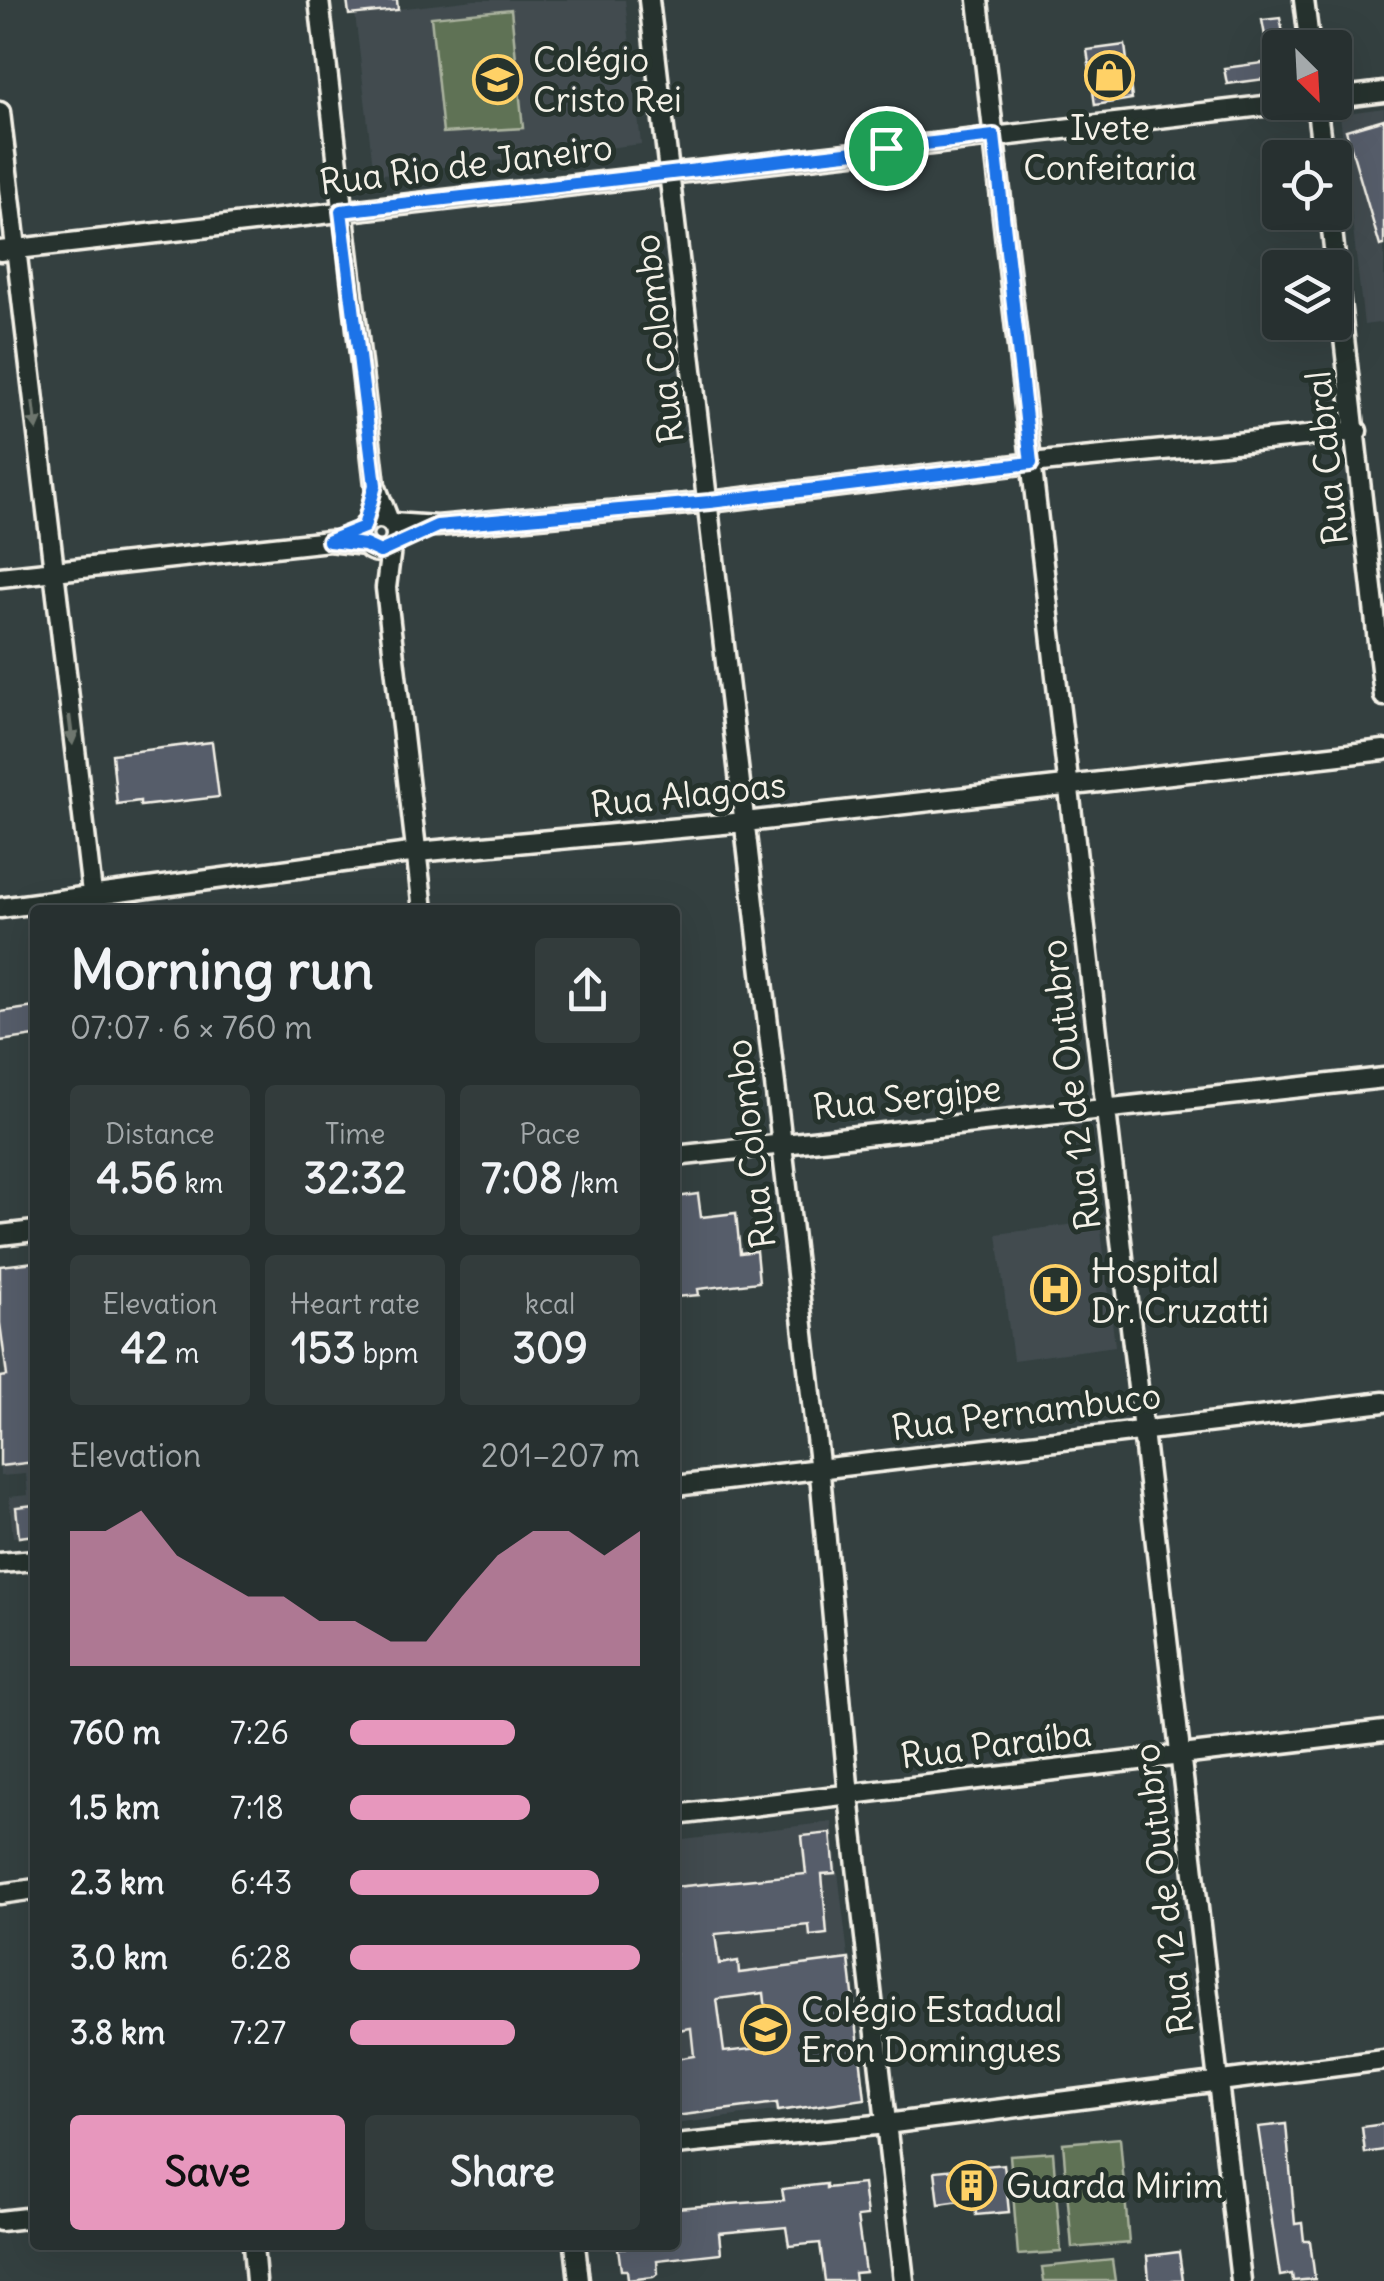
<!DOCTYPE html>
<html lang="en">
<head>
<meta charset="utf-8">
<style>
	body { margin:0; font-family:Delius,sans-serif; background:#333c3c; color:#f1f3f6; height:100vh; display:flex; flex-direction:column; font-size:38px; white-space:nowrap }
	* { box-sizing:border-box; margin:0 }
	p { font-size:32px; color:#a4a9ab }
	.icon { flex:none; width:55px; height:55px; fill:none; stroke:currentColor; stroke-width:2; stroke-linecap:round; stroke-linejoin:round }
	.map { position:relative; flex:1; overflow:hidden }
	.panel { position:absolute; left:30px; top:905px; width:650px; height:1345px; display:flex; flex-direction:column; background:#273030; border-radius:10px; box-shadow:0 10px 40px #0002,0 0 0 2px #434b4c }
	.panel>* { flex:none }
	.needle { width:65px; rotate:156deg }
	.buttons { position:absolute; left:1262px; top:30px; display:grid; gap:20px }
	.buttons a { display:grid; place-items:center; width:90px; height:90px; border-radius:10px; background:#273030; box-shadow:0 10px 40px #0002,0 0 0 2px #434b4c; font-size:50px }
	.pin { position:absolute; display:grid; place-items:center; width:85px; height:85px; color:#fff; margin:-42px; border:5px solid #fff; border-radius:50%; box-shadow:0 2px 10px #0007 }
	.round { display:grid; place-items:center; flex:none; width:105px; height:105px; border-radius:10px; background:#333c3c }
	.headline { display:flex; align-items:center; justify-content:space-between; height:170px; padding:0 40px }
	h1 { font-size:55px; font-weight:700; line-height:75px }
	.stats { display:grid; grid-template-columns:repeat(3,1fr); gap:15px; height:170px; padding:10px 40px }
	.stats div { display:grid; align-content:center; border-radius:10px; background:#333c3c; text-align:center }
	.stats b { font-size:42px; font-weight:700 }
	.stats small { font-size:28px; font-weight:400 }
	.stats p { font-size:28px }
	.chart { height:280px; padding:20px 40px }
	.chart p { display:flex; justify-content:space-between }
	.chart svg { width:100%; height:180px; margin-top:10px; fill:#e797bd; opacity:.7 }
	.button { display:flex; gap:20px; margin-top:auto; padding:20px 40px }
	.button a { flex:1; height:115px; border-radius:10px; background:#e797bd; color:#111; font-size:40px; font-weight:700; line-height:115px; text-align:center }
	.button a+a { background:#333c3c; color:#f1f3f6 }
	ul { padding:0 40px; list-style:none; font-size:32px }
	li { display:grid; grid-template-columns:160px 120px 1fr; align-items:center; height:75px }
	li i { height:25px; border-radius:12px; background:#e797bd }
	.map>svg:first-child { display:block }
	.built { fill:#424c50 }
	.green { fill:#5f7255; stroke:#aab29e; stroke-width:2.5 }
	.building { fill:#565d6b; stroke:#f4f1e8; stroke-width:2.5; fill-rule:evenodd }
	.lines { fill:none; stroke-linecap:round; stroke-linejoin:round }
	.street-casing { stroke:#f4f1e8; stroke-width:25 }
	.street { stroke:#26332d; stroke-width:18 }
	.oneway { fill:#6e766e }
	.route-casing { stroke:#fff; stroke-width:20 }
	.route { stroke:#1a73e8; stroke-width:12 }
	.labels { text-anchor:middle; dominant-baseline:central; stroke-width:10; stroke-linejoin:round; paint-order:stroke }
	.poi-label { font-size:35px; fill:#f4f1e8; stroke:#26332d; text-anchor:start }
	.street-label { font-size:35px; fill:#f4f1e8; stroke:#26332d }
</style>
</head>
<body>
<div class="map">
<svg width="1384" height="2281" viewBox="0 0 1384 2281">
	<rect width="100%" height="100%" fill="#344040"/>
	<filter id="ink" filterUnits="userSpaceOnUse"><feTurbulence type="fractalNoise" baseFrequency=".01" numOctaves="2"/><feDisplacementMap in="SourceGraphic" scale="20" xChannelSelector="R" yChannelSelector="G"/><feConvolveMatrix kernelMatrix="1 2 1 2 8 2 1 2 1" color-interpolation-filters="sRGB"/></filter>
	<g filter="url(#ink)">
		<!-- built -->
		<path class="built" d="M474 0H625L641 144 374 175 355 14Z
			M1384 108V322L1364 325 1340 114Z
			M1100 1221 1115 1346 1013 1360 997 1234Z
			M35 1330V1535L13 1537 9 1497 28 1495 26 1474 0 1476V1334Z
			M832 1822 865 2099 675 2124V1841Z"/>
		<!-- green -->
		<path class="green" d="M511 9 523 128 443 133 431 17Z
			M1120 2138 1129 2243 1072 2248 1063 2143Z
			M1053 2152 1061 2252 1018 2255 1010 2155Z
			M1112 2260 1115 2281H1044L1042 2267Z"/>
		<!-- building -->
		<path class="building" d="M347 0H397L398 10 349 15Z
			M1280 18 1286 48H1280V77L1227 84 1224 68 1270 62 1262 20Z
			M1125 45 1132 99 1095 105 1087 50Z
			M1384 119V245L1380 246 1346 130Z
			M212 742 219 797 140 806V801L117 804 112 754Z
			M35 1007V1036L0 1041V1012Z
			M698 1194 701 1217 736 1213 740 1253 756 1251 759 1282 698 1289 699 1295 675 1297 676 1197Z
			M35 1262V1462L0 1466V1377L7 1376 0 1323V1266Z
			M35 1505V1535L19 1537 16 1507Z
			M831 1833 835 1873 822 1874 827 1934 810 1936 809 1925 715 1934 719 1964 738 1961 739 1973 849 1959 865 2099 778 2111 777 2103 675 2116V2059L694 2056 691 2028 677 2030 675 2023V1887L806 1874 802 1836ZM764 1993 770 2047 724 2052 717 1999Z
			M1286 2124 1295 2224 1302 2223 1304 2241H1310L1315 2279 1293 2281 1292 2274 1280 2276 1258 2127Z
			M1384 2124V2150L1365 2153 1362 2127Z
			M1004 2164 1009 2212 976 2215 975 2199 939 2204 935 2171Z
			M826 2184V2188L863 2184 867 2216 857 2217 865 2272 854 2273 855 2281H825L820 2243 789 2246 786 2227 719 2233 721 2253 657 2260 658 2274 653 2277 628 2280 627 2270H621L618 2248 675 2245V2208L784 2200 782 2189Z
			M1179 2252 1183 2281H1149L1147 2256Z"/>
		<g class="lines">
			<defs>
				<path id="street" d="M319 0 375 485 389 521
					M649 0 819 1463 849 1796 904 2281
					M978 0 1241 2281
					M1304 0 1310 48
					M1335 98 1384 92
					M1316 102 1323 158
					M0 112 94 910
					M1330 212 1384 696
					M0 251 1298 102
					M362 535a17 17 0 1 1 34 0a17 17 0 1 1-34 0Z
					M392 523 437 526 710 502 1031 463 1357 431
					M391 548 386 588 423 910
					M0 577 329 541 365 545
					M0 908 417 852 745 822 1384 750
					M675 1156 1384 1078
					M0 1235 35 1231
					M675 1486 1384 1402
					M0 1563 35 1560
					M675 1815 1384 1731
					M0 1894 35 1889
					M675 2145 886 2124 1384 2060
					M0 2221 35 2217
					M253 2245 256 2281
					M575 2245 579 2281"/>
			</defs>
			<!-- street casing -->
			<use href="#street" class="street-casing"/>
			<!-- street -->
			<use href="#street" class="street"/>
		</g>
		<!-- one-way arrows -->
		<defs><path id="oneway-solid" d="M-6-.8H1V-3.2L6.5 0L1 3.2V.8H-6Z" transform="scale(2.5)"/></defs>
		<g class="oneway">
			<use href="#oneway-solid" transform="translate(35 416) rotate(83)"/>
			<use href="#oneway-solid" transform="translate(71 730) rotate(83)"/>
		</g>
	</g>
	<g class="lines" filter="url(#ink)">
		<defs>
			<path id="route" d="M994 136 1031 463 710 502 437 526 380 552 365 545 329 541 364 527 375 485 341 211Z"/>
		</defs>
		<!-- route casing -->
		<use href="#route" class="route-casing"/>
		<!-- route -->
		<use href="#route" class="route"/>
	</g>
	<!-- icons -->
	<defs>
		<symbol id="shop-ring" viewBox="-11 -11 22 22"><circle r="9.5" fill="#26332d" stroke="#ffd166" stroke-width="1.5"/><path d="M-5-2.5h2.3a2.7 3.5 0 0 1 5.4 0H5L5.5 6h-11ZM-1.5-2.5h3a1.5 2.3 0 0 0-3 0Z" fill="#ffd166"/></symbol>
		<symbol id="school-ring" viewBox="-11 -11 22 22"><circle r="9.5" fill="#26332d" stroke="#ffd166" stroke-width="1.5"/><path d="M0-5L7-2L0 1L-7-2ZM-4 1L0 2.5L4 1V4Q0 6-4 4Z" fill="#ffd166"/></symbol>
		<symbol id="hospital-ring" viewBox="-11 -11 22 22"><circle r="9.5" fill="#26332d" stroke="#ffd166" stroke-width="1.5"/><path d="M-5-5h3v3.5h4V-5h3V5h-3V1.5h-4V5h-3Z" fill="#ffd166"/></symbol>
		<symbol id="building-ring" viewBox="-11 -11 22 22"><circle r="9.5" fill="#26332d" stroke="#ffd166" stroke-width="1.5"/><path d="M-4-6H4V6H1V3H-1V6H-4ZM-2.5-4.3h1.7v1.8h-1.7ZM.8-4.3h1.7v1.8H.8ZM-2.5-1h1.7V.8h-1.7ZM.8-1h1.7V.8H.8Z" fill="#ffd166"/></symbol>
	</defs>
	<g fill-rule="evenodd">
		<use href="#shop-ring" x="1082" y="48" width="55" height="55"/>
		<use href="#school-ring" x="470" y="52" width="55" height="55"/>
		<use href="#hospital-ring" x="1028" y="1262" width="55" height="55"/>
		<use href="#school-ring" x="738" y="2002" width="55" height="55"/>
		<use href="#building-ring" x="944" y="2158" width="55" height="55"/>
	</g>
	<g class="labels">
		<!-- poi labels -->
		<g class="poi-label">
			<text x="533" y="59">Colégio<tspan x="533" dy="40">Cristo Rei</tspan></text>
			<text x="1110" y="127" text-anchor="middle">Ivete<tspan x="1110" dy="40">Confeitaria</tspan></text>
			<text x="1091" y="1270">Hospital<tspan x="1091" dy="40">Dr. Cruzatti</tspan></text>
			<text x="801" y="2009">Colégio Estadual<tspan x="801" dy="40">Eron Domingues</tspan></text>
			<text x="1006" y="2185">Guarda Mirim</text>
		</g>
		<!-- street labels -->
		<g class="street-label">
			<text transform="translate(466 164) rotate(-7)">Rua Rio de Janeiro</text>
			<text transform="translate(658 339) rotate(-97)">Rua Colombo</text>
			<text transform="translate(1326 458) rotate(-96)">Rua Cabral</text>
			<text transform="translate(688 794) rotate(-6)">Rua Alagoas</text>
			<text transform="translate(1070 1085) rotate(-97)">Rua 12 de Outubro</text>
			<text transform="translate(907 1097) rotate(-6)">Rua Sergipe</text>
			<text transform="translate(750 1144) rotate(-97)">Rua Colombo</text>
			<text transform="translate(1026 1411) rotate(-7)">Rua Pernambuco</text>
			<text transform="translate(996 1744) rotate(-7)">Rua Paraíba</text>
			<text transform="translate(1163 1889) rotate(-97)">Rua 12 de Outubro</text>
		</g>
	</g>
</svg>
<div class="buttons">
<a><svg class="needle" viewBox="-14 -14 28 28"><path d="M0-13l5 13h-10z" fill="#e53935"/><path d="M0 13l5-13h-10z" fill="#a4a9ab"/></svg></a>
<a><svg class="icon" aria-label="locate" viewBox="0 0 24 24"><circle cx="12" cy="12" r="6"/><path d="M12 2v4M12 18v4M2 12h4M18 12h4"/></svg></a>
<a><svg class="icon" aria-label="layers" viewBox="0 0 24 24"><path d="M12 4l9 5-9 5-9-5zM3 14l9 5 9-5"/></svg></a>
</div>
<div class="pin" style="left:886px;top:148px;background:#1e9e55"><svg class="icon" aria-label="arrive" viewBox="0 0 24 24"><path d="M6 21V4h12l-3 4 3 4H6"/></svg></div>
<section class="panel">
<div class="headline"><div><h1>Morning run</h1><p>07:07 · 6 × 760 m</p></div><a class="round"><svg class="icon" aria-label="share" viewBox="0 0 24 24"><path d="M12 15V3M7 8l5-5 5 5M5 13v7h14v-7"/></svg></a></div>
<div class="stats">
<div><p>Distance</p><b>4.56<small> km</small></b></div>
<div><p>Time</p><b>32:32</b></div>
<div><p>Pace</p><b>7:08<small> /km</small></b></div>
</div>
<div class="stats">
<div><p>Elevation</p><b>42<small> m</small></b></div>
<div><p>Heart rate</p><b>153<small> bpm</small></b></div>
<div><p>kcal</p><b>309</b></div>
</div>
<div class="chart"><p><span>Elevation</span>201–207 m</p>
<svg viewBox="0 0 160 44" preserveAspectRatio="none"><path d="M0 44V11L10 11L20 6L30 17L40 22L50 27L60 27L70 33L80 33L90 38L100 38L110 27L120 17L130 11L140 11L150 17L160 11V44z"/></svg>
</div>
<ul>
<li><b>760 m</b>7:26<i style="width:57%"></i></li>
<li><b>1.5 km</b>7:18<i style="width:62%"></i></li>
<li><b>2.3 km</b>6:43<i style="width:86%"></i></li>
<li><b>3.0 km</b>6:28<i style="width:100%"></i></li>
<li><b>3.8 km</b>7:27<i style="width:57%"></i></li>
</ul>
<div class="button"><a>Save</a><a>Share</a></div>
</section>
</div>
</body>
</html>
